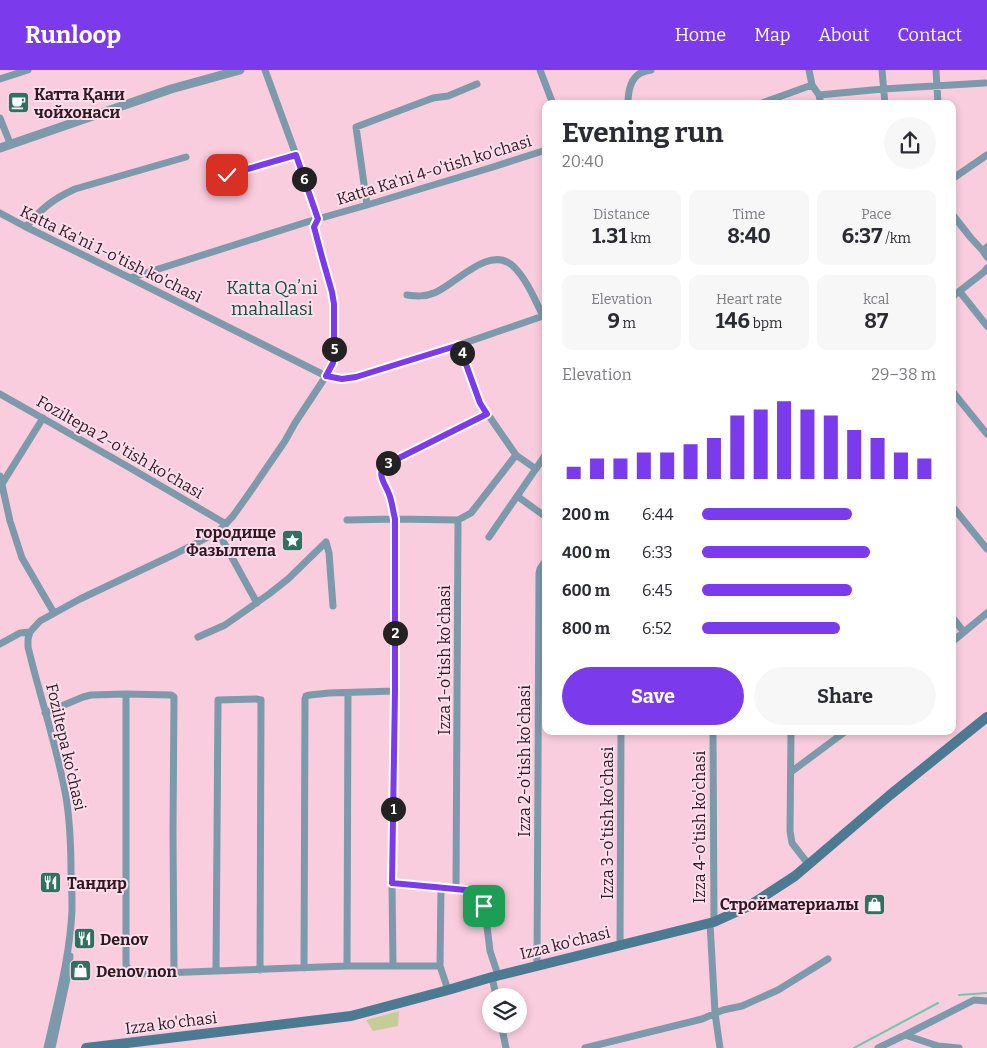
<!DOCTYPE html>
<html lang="en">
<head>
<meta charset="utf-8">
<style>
	body { margin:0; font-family:Bitter,serif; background:#f7f7f7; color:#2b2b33; height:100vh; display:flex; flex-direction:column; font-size:19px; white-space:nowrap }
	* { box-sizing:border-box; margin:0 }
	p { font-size:16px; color:#7c7c81 }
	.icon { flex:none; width:28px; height:28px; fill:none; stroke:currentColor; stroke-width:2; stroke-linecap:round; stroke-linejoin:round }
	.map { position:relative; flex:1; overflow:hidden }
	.details { position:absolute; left:542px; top:30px; width:414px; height:635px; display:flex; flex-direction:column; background:#fff; border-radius:10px; box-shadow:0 2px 8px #0003 }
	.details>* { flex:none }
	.tools { position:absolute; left:482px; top:918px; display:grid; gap:10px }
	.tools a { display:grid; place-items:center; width:45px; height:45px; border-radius:50%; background:#fff; box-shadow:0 2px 8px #0003; font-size:25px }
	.pin { position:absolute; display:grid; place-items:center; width:42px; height:42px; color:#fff; margin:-21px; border-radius:10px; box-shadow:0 2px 8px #0006 }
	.km { position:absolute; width:25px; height:25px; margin:-12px; border-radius:50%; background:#222; color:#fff; font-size:14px; line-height:25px; text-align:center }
	.round { display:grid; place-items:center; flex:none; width:52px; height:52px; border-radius:26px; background:#f7f7f7 }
	.summary { display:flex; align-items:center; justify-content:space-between; height:85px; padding:0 20px }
	h1 { font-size:28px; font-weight:700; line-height:38px }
	.figures { display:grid; grid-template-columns:repeat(3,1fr); gap:8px; height:85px; padding:5px 20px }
	.figures div { display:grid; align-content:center; border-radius:10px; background:#f7f7f7; text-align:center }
	.figures b { font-size:21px; font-weight:700 }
	.figures small { font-size:14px; font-weight:400 }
	.figures p { font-size:14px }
	.chart { height:140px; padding:10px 20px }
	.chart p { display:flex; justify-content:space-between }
	.chart svg { width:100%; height:90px; margin-top:5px; stroke:#7c3aed; stroke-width:6 }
	.cta { display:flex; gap:10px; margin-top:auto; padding:10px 20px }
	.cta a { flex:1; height:58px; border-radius:30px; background:#7c3aed; color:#fff; font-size:20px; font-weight:700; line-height:58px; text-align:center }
	.cta a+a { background:#f7f7f7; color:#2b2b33 }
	ul { padding:0 20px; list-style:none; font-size:16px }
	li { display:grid; grid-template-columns:80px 60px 1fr; align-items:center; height:38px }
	li i { height:12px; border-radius:6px; background:#7c3aed }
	header { display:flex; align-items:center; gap:30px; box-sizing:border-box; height:70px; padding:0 25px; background:#7c3aed; color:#fff }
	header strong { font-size:24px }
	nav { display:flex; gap:28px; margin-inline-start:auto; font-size:18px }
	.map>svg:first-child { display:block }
	.green { fill:#c5cc95 }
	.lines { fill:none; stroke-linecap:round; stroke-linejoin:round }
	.stream { stroke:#6ec7af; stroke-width:2 }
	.minor { stroke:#7c9aab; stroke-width:7 }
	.tertiary { stroke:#7c9aab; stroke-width:9 }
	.secondary { stroke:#4c7a93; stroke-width:10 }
	.route-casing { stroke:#fff; stroke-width:10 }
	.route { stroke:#7c3aed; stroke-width:6 }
	.labels { text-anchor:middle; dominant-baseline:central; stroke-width:4; stroke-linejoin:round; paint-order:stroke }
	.poi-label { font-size:16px; font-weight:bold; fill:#301721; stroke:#fddfea; text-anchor:start }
	.street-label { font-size:16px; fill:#301721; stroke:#fddfea }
	.neighbourhood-label { font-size:18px; fill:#194e42; stroke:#fddfea }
</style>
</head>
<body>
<header>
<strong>Runloop</strong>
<nav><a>Home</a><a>Map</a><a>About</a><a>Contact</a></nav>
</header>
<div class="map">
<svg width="987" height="978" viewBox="0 0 987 978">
	<rect width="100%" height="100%" fill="#f9cddd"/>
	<!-- green -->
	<path class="green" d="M399 941 398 956 373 961 366 950Z"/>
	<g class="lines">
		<!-- stream -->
		<path class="stream" d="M959 925 987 923
			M854 978 938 933"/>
		<!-- minor -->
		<path class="minor" d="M540 0 553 34
			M809 0 812 15 819 25 821 34
			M882 0 885 34
			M936 0 938 34
			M0 9 28 0
			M819 25 883 19 985 13
			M628 34C628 24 630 10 639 4 642 2 647 1 651 0
			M759 34 812 15
			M0 48 10 73
			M227 105 296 85
			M952 109 987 85
			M367 135 356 57 433 28 448 26 477 14
			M0 143 26 157 130 208 326 306 337 309 356 307 459 275 546 245
			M952 144 971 168 983 181 987 177
			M26 157C42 138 53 129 75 119L186 87
			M983 181 987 187
			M130 208 307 152 367 135 493 97 546 80
			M960 222 987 256
			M407 225C416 226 425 227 434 223 455 215 489 174 513 196 526 208 535 230 543 246
			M952 227 984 202 987 198
			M459 275 480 333 516 385 536 399
			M952 321 987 364
			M0 324 125 395 226 454
			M487 344 383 396C378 407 385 413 389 424 392 431 393 441 395 449V621L392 813 467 820 477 822 480 824 482 827 484 832 490 881 498 905
			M0 406 10 451 22 488 54 543
			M2 414 43 348
			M517 426 546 447
			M952 436 987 479
			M347 450 395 449 458 450
			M218 462 257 533
			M489 467 546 384
			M952 547 964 562
			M198 567 225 555 269 524 288 509 326 472 329 483 333 536
			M952 572 987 543
			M0 574 20 563 30 562
			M126 624V895L130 901 136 904 347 896H440
			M306 626 310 625 329 623 395 621
			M45 643 83 627 91 625 126 624 171 625 174 627 173 762 174 903
			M713 661 714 852
			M791 661 790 761 792 773 809 795
			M791 702 846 661
			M392 813 393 896
			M441 817 440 896 448 920
			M456 818 458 450 471 443 516 385
			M710 853 715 943 720 978
			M620 875 621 661
			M537 895 539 503 540 499 546 490
			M347 896 348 623
			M304 898 305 629
			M216 901 218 630 256 629 261 630V633L260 900
			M492 907 496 926
			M501 954 506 978
			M905 965 938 976 959 978
			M47 978C57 933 70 887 72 840 72 828 72 815 71 803 71 777 70 752 66 727 57 676 40 627 28 577V569L30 562 40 551 80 529 175 484 218 462 233 446 248 425 285 371 295 353 326 306 333 293 334 284V234L332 221 322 187 314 157 318 149 296 85 265 0
			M52 978 69 899 70 886
			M585 978 702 949 723 940 742 936 778 920 828 889
			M878 978 905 965 974 930 987 931"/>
		<!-- tertiary -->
		<path class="tertiary" d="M0 78 171 19 240 0"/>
		<!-- secondary -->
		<path class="secondary" d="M86 978 351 946 448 920 492 907 714 852 749 836 795 806 890 725 987 647"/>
	</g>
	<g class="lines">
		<defs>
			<path id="route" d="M227 105 296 85 318 149 314 157 322 187 332 222 334 234V284L333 293 326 306 342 309 356 307 459 275 480 333 487 344 383 396C378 407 385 413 389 424 392 431 393 441 395 449V621L392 813 466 820C478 823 482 824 484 836"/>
		</defs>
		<!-- route casing -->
		<use href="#route" class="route-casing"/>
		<!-- route -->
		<use href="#route" class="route"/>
	</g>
	<!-- icons -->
	<defs>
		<symbol id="cafe-square" viewBox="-11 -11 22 22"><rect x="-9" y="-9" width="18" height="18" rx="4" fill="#2f7060" stroke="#fddfea"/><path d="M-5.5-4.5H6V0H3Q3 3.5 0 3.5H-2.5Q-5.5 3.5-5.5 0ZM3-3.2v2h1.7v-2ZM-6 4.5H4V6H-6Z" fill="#fff"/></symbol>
		<symbol id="sight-square" viewBox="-11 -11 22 22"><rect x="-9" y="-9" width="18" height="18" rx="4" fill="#2f7060" stroke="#fddfea"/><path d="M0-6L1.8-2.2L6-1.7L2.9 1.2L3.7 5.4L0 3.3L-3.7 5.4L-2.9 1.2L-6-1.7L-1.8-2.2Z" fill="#fff"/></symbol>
		<symbol id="restaurant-square" viewBox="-11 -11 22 22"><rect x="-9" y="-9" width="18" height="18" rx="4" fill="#2f7060" stroke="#fddfea"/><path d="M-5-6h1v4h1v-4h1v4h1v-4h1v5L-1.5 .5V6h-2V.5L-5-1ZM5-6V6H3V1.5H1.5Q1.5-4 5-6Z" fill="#fff"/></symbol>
		<symbol id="shop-square" viewBox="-11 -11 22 22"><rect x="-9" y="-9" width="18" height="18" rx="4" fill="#2f7060" stroke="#fddfea"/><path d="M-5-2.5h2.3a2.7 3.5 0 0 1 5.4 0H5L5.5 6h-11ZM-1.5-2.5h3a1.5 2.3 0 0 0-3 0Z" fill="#fff"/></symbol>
	</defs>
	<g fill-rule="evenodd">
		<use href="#cafe-square" x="6" y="20" width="25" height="25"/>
		<use href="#sight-square" x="280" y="458" width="25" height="25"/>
		<use href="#restaurant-square" x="38" y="800" width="25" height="25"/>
		<use href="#shop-square" x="862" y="822" width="25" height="25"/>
		<use href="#restaurant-square" x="72" y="856" width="25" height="25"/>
		<use href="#shop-square" x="68" y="888" width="25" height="25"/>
	</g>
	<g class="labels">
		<!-- poi labels -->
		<g class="poi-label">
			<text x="34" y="24">Катта Қани<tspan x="34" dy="18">чойхонаси</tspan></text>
			<text x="276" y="462" text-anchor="end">городище<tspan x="276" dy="18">Фазылтепа</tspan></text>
			<text x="67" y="813">Тандир</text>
			<text x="859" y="834" text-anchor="end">Стройматериалы</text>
			<text x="100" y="869">Denov</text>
			<text x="96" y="901">Denov non</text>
		</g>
		<!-- street labels -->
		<g class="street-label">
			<text transform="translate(434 100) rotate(-17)">Katta Ka'ni 4-o'tish ko'chasi</text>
			<text transform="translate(111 184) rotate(26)">Katta Ka'ni 1-o'tish ko'chasi</text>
			<text transform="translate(120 377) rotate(30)">Foziltepa 2-o'tish ko'chasi</text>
			<text transform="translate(444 590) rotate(-90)">Izza 1-o'tish ko'chasi</text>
			<text transform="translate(66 677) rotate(77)">Foziltepa ko'chasi</text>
			<text transform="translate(524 691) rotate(-90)">Izza 2-o'tish ko'chasi</text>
			<text transform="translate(607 753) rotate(-90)">Izza 3-o'tish ko'chasi</text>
			<text transform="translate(699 757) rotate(-90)">Izza 4-o'tish ko'chasi</text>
			<text transform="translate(565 873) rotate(-14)">Izza ko'chasi</text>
			<text transform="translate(171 953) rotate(-7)">Izza ko'chasi</text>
		</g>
		<!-- neighbourhood labels -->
		<g class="neighbourhood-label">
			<text x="272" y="218">Katta Qaʼni<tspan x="272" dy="21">mahallasi</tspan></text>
		</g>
	</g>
</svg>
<div class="tools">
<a><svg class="icon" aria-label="layers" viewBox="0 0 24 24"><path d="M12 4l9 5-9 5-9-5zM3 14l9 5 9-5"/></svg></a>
</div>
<div class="pin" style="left:484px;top:836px;background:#1e9e55"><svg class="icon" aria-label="arrive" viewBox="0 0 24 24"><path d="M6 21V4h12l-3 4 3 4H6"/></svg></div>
<div class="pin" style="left:227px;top:105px;background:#d93025"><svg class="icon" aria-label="check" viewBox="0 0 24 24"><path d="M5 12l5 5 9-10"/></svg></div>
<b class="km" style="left:393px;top:739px">1</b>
<b class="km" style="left:395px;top:563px">2</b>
<b class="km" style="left:388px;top:393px">3</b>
<b class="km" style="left:462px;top:283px">4</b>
<b class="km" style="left:334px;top:279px">5</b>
<b class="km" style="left:304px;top:109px">6</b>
<section class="details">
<div class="summary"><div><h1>Evening run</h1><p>20:40</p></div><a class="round"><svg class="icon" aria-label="share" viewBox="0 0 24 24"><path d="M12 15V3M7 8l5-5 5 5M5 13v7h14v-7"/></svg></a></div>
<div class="figures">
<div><p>Distance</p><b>1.31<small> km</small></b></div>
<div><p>Time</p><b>8:40</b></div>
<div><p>Pace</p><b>6:37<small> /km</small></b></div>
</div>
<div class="figures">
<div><p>Elevation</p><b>9<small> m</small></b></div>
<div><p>Heart rate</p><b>146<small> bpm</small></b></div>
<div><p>kcal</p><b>87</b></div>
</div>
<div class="chart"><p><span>Elevation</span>29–38 m</p>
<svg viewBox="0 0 160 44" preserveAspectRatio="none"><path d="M5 44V38M15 44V34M25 44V34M35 44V31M45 44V31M55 44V27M65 44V24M75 44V13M85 44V10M95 44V6M105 44V10M115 44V13M125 44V20M135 44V24M145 44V31M155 44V34"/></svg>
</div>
<ul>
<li><b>200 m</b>6:44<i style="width:64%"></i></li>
<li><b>400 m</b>6:33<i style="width:72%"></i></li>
<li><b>600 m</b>6:45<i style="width:64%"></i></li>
<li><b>800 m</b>6:52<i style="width:59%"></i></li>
</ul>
<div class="cta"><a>Save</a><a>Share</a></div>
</section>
</div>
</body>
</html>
